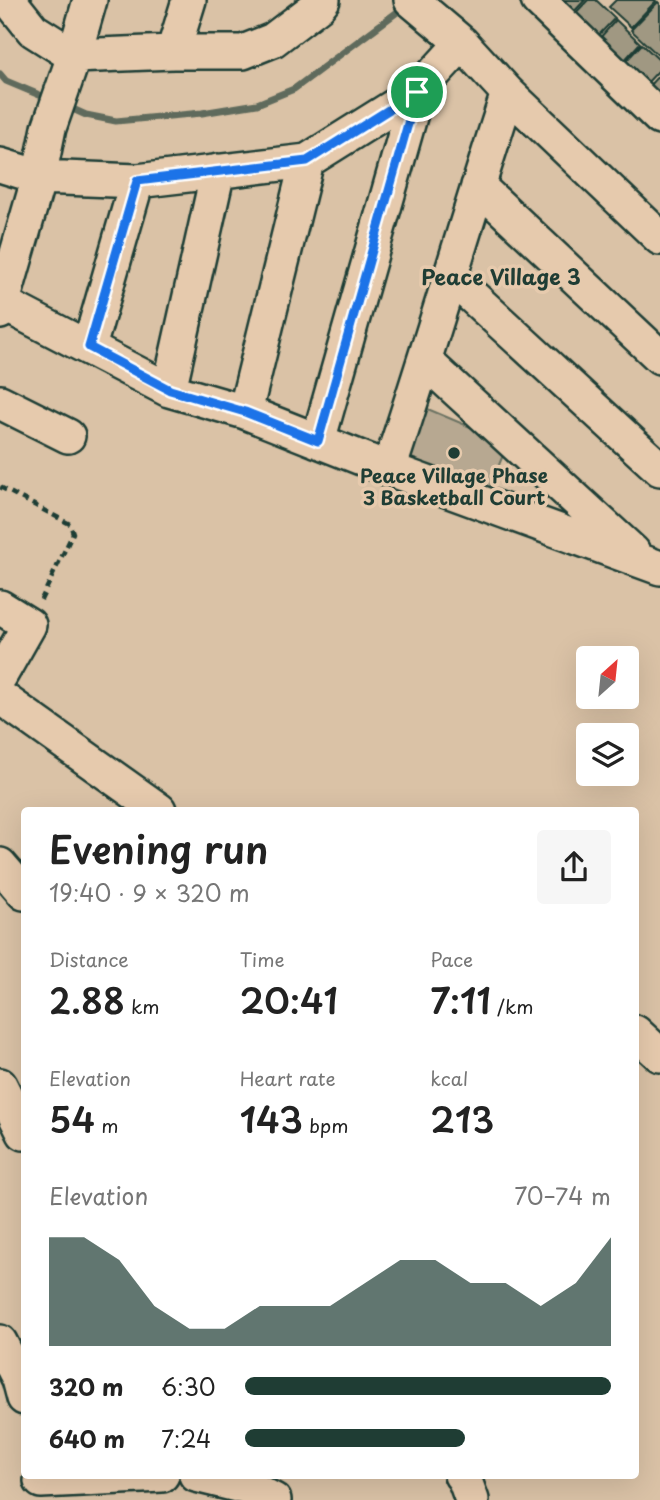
<!DOCTYPE html>
<html lang="en">
<head>
<meta charset="utf-8">
<style>
	body { margin:0; font-family:"Playpen Sans",sans-serif; background:#f6f6f6; color:#222; height:100vh; display:flex; flex-direction:column; font-size:26px; white-space:nowrap }
	* { box-sizing:border-box; margin:0 }
	p { font-size:23px; color:#767676 }
	.icon { flex:none; width:38px; height:38px; fill:none; stroke:currentColor; stroke-width:2; stroke-linecap:round; stroke-linejoin:round }
	.map { position:relative; flex:1; overflow:hidden }
	.panel { position:absolute; left:21px; top:807px; width:618px; height:672px; display:flex; flex-direction:column; background:#fff; border-radius:7px; box-shadow:0 7px 28px #0002 }
	.panel>* { flex:none }
	.needle { width:46px; rotate:27deg }
	.tools { position:absolute; left:576px; top:646px; display:grid; gap:14px }
	.tools a { display:grid; place-items:center; width:63px; height:63px; border-radius:7px; background:#fff; box-shadow:0 7px 28px #0002; font-size:35px }
	.pin { position:absolute; display:grid; place-items:center; width:60px; height:60px; color:#fff; margin:-30px; border:4px solid #fff; border-radius:50%; box-shadow:0 2px 7px #0007 }
	.round { display:grid; place-items:center; flex:none; width:74px; height:74px; border-radius:7px; background:#f6f6f6 }
	.headline { display:flex; align-items:center; justify-content:space-between; height:119px; padding:0 28px }
	h1 { font-size:38px; font-weight:600; line-height:52px }
	.stats { display:grid; grid-template-columns:repeat(3,1fr); gap:10px; height:119px; padding:7px 28px }
	.stats div { display:grid; align-content:center }
	.stats b { font-size:35px; font-weight:600 }
	.stats small { font-size:19px; font-weight:400 }
	.stats p { font-size:19px }
	.chart { height:196px; padding:14px 28px }
	.chart p { display:flex; justify-content:space-between }
	.chart svg { width:100%; height:126px; margin-top:7px; fill:#1f3d34; opacity:.7 }
	ul { padding:0 28px; list-style:none; font-size:23px }
	li { display:grid; grid-template-columns:112px 84px 1fr; align-items:center; height:52px }
	li i { height:18px; border-radius:9px; background:#1f3d34 }
	.map>svg:first-child { display:block }
	.green { fill:#b7a891; stroke:#6b7262; stroke-width:2 }
	.lines { fill:none; stroke-linecap:round; stroke-linejoin:round }
	.stream { stroke:#5f6b5c; stroke-width:7 }
	.building { fill:#a09882; stroke:#1f3d34; stroke-width:2 }
	.minor-casing { stroke:#1f3d34; stroke-width:38 }
	.path { stroke:#1f3d34; stroke-width:4.5; stroke-dasharray:7 5; stroke-linecap:butt }
	.minor { stroke:#e6caad; stroke-width:33 }
	.route-casing { stroke:#fff; stroke-width:14 }
	.route { stroke:#1a73e8; stroke-width:9 }
	.poi-dot { fill:#1f3d34; stroke:#e6caad; stroke-width:2.5 }
	.labels { text-anchor:middle; dominant-baseline:central; stroke-width:7; stroke-linejoin:round; paint-order:stroke }
	.poi-label { font-size:19px; font-weight:bold; fill:#1f3d34; stroke:#e6caad }
	.neighbourhood-label { font-size:21px; font-weight:bold; fill:#1f3d34; stroke:#e6caad }
</style>
</head>
<body>
<div class="map">
<svg width="660" height="1500" viewBox="0 0 660 1500">
	<rect width="100%" height="100%" fill="#dac2a6"/>
	<filter id="ink" filterUnits="userSpaceOnUse"><feTurbulence type="fractalNoise" baseFrequency=".0143" numOctaves="2"/><feDisplacementMap in="SourceGraphic" scale="14" xChannelSelector="R" yChannelSelector="G"/><feConvolveMatrix kernelMatrix="1 2 1 2 8 2 1 2 1" color-interpolation-filters="sRGB"/></filter>
	<g filter="url(#ink)">
		<!-- green -->
		<path class="green" d="M423 407 508 443 485 499 399 464Z"/>
		<g class="lines">
			<!-- stream -->
			<path class="stream" d="M0 74 6 81 49 99
				M66 106 86 115 116 121 202 113 257 104 294 89 400 10"/>
		</g>
		<!-- building -->
		<path class="building" d="M551 0H585L569 17Z
			M588 0H596L615 18 594 40 571 18Z
			M616 0H655L656 1 631 27 609 7Z
			M658 2 660 4V57L631 30Z
			M616 20 640 43 622 63 598 40Z
			M642 44 660 61V69L646 84 624 63Z
			M660 74V100L647 88Z"/>
		<g class="lines">
			<defs>
				<path id="minor" d="M9 0 33 30 74 56 173 52H243L273 40 319 5 323 0
					M411 0 462 43 508 93 660 238
					M538 0 660 118
					M173 52 189 0
					M0 165 39 177 137 181 307 161 417 92 462 43
					M478 186 660 357
					M450 276 660 469
					M0 302 169 390 245 412 389 469 660 568
					M0 312 39 177 49 128 74 56 90 0
					M89 347 137 181
					M425 361 633 552
					M169 390 218 171
					M0 402 68 436
					M245 412 307 161
					M318 441 417 92
					M389 469C431 344 467 218 508 93
					M0 607 29 625 0 676
					M0 697 159 810
					M0 865 24 893
					M635 1032 660 1055
					M0 1085 24 1133
					M0 1342 19 1379 24 1398
					M196 1475 253 1489 274 1500
					M461 1475 464 1478 472 1500
					M41 1481 162 1475"/>
			</defs>
			<!-- minor casing -->
			<use href="#minor" class="minor-casing"/>
			<!-- path -->
			<path class="path" d="M0 487 70 524 73 533 40 602"/>
			<!-- minor -->
			<use href="#minor" class="minor"/>
		</g>
	</g>
	<g class="lines" filter="url(#ink)">
		<defs>
			<path id="route" d="M417 92 318 441 245 412 170 390 89 347 137 181 307 161Z"/>
		</defs>
		<!-- route casing -->
		<use href="#route" class="route-casing"/>
		<!-- route -->
		<use href="#route" class="route"/>
	</g>
	<!-- markers -->
	<circle class="poi-dot" cx="454" cy="453" r="7"/>
	<g class="labels">
		<!-- poi labels -->
		<g class="poi-label">
			<text x="454" y="475">Peace Village Phase<tspan x="454" dy="22">3 Basketball Court</tspan></text>
		</g>
		<!-- neighbourhood labels -->
		<g class="neighbourhood-label">
			<text x="501" y="276">Peace Village 3</text>
		</g>
	</g>
</svg>
<div class="tools">
<a><svg class="needle" viewBox="-14 -14 28 28"><path d="M0-13l5 13h-10z" fill="#e53935"/><path d="M0 13l5-13h-10z" fill="#767676"/></svg></a>
<a><svg class="icon" aria-label="layers" viewBox="0 0 24 24"><path d="M12 4l9 5-9 5-9-5zM3 14l9 5 9-5"/></svg></a>
</div>
<div class="pin" style="left:417px;top:92px;background:#1e9e55"><svg class="icon" aria-label="arrive" viewBox="0 0 24 24"><path d="M6 21V4h12l-3 4 3 4H6"/></svg></div>
<section class="panel">
<div class="headline"><div><h1>Evening run</h1><p>19:40 · 9 × 320 m</p></div><a class="round"><svg class="icon" aria-label="share" viewBox="0 0 24 24"><path d="M12 15V3M7 8l5-5 5 5M5 13v7h14v-7"/></svg></a></div>
<div class="stats">
<div><p>Distance</p><b>2.88<small> km</small></b></div>
<div><p>Time</p><b>20:41</b></div>
<div><p>Pace</p><b>7:11<small> /km</small></b></div>
</div>
<div class="stats">
<div><p>Elevation</p><b>54<small> m</small></b></div>
<div><p>Heart rate</p><b>143<small> bpm</small></b></div>
<div><p>kcal</p><b>213</b></div>
</div>
<div class="chart"><p><span>Elevation</span>70–74 m</p>
<svg viewBox="0 0 160 44" preserveAspectRatio="none"><path d="M0 44V6L10 6L20 14L30 30L40 38L50 38L60 30L70 30L80 30L90 22L100 14L110 14L120 22L130 22L140 30L150 22L160 6V44z"/></svg>
</div>
<ul>
<li><b>320 m</b>6:30<i style="width:100%"></i></li>
<li><b>640 m</b>7:24<i style="width:60%"></i></li>
</ul>
</section>
</div>
</body>
</html>
